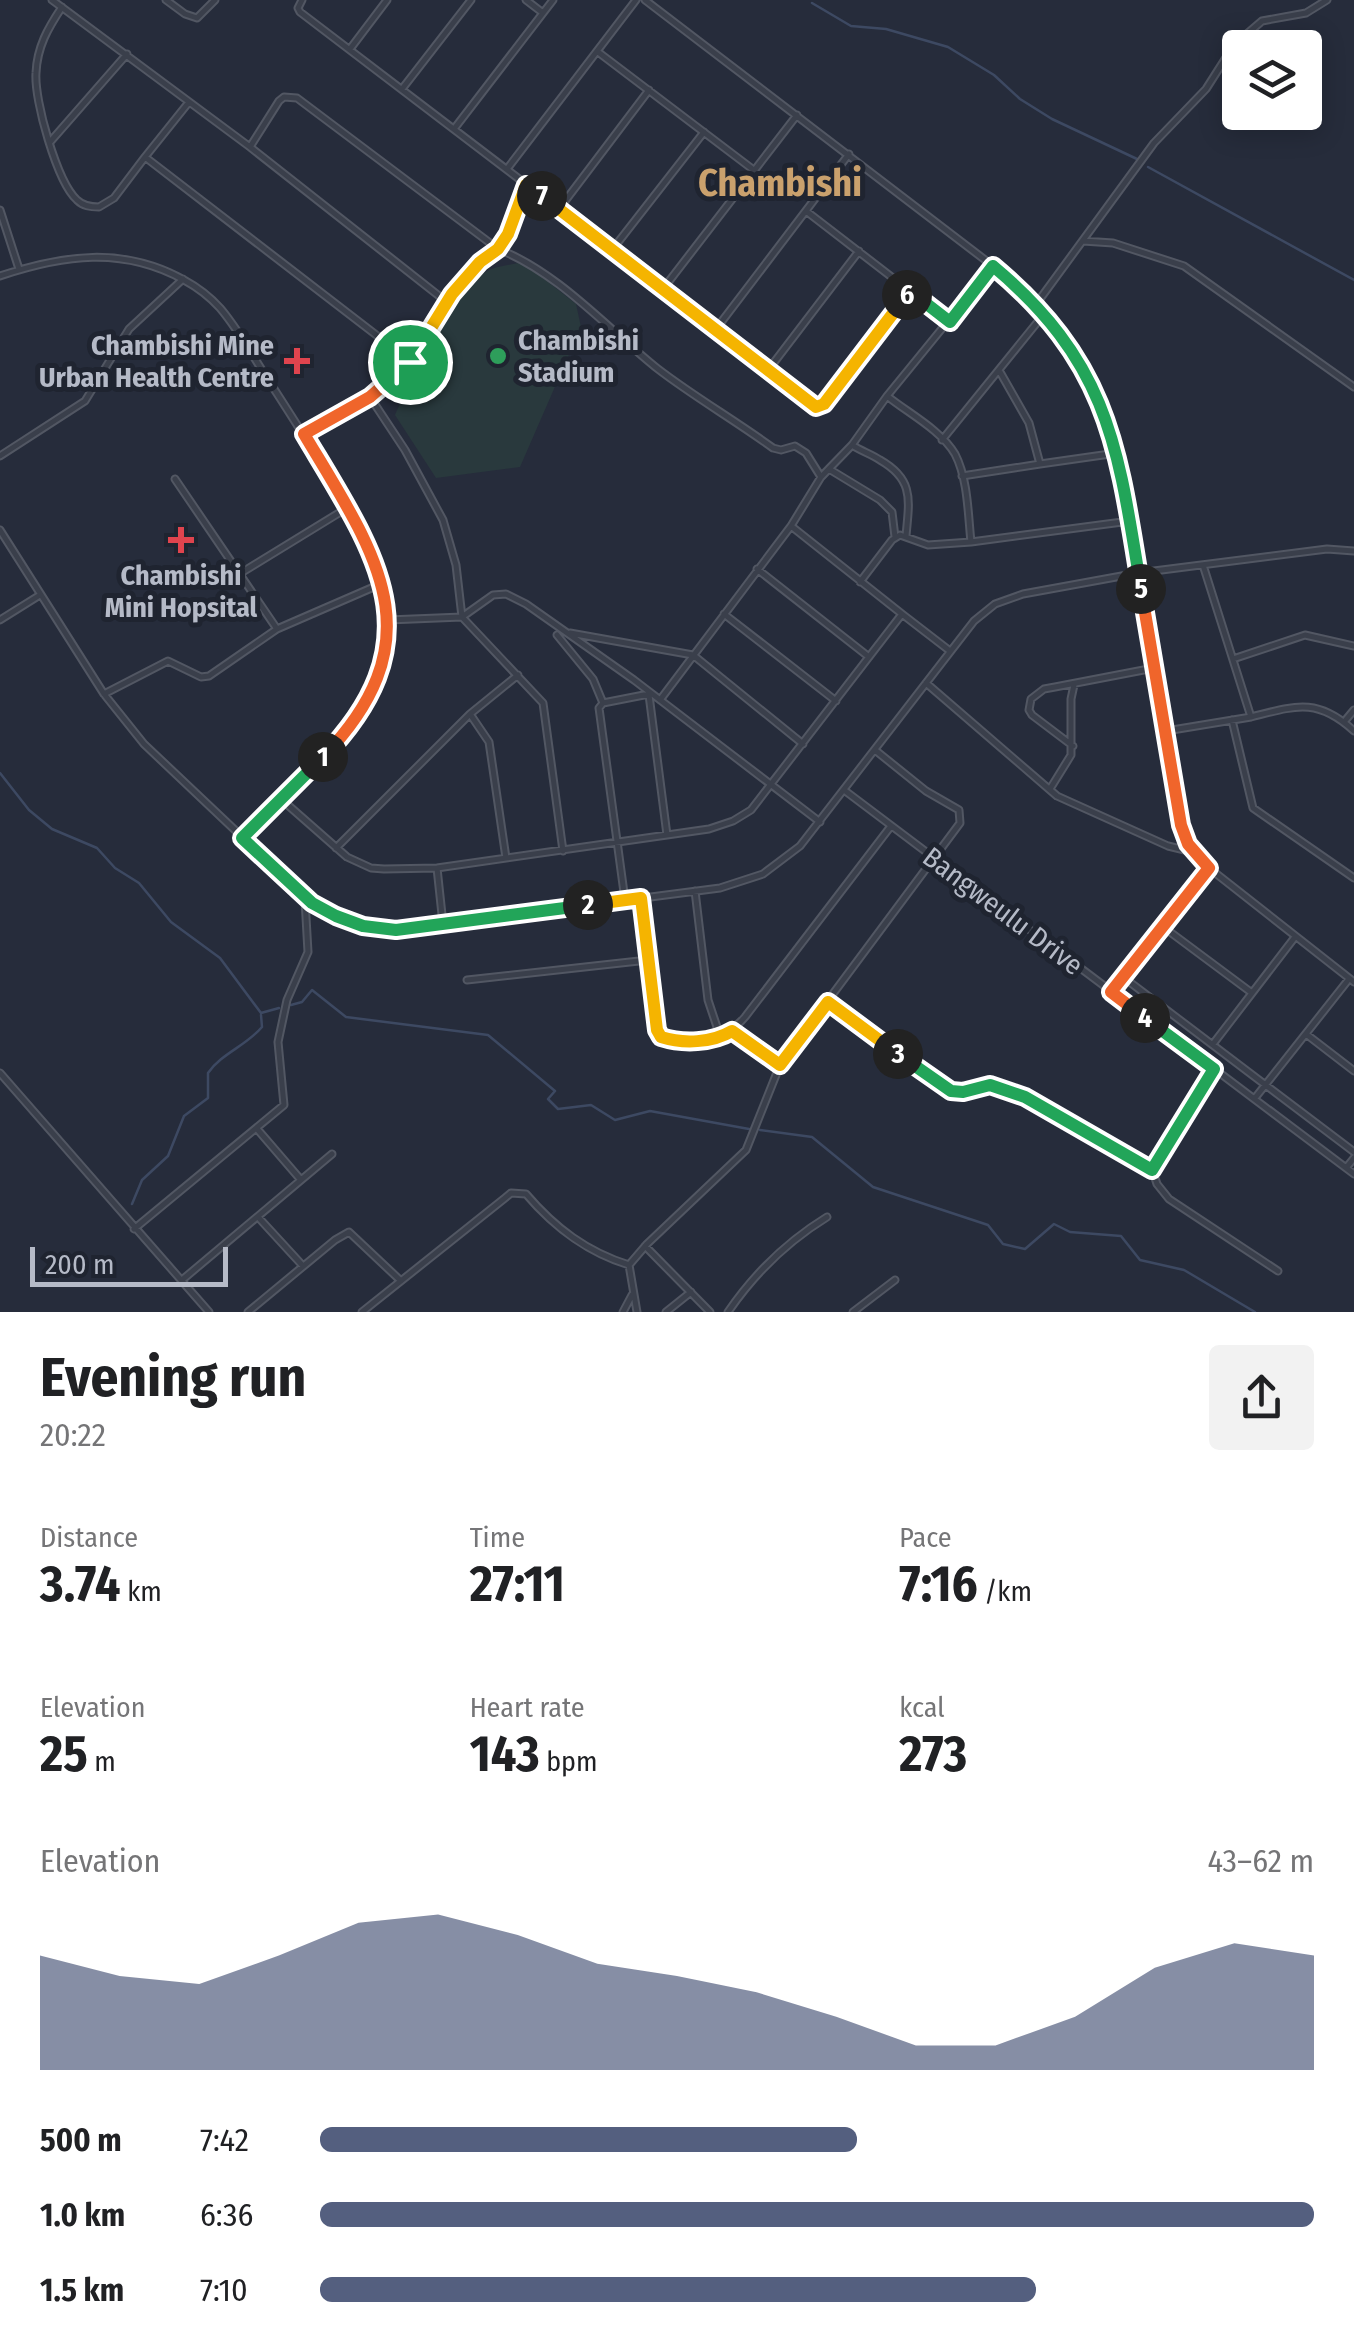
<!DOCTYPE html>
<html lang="en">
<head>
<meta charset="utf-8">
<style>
	body { margin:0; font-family:"Fira Sans Condensed",sans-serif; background:#f2f2f2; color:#202124; height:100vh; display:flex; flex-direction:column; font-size:38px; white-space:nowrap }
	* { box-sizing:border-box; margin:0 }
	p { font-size:32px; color:#757577 }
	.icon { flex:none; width:55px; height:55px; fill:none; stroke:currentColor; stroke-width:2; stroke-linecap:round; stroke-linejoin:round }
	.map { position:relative; height:1312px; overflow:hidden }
	.side { display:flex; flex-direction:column; background:#fff; flex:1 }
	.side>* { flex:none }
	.buttons { position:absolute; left:1222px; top:30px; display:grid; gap:20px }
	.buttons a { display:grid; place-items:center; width:100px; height:100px; border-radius:10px; background:#fff; box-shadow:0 5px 25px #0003; font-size:50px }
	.scale { position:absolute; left:30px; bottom:25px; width:198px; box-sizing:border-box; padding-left:10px; border:5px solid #b5bac7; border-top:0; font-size:28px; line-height:35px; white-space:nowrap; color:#b5bac7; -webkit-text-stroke:8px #1f2430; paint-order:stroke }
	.pin { position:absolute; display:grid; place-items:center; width:85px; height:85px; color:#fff; margin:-42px; border:5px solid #fff; border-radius:50%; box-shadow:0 2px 10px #0007 }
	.km { position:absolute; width:50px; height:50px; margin:-25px; border-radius:50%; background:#222; color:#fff; font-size:28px; line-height:50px; text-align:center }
	.round { display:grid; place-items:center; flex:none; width:105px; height:105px; border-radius:10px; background:#f2f2f2 }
	.headline { display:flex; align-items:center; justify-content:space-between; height:170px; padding:0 40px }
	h1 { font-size:55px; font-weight:700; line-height:75px }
	.metrics { display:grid; grid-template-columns:repeat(3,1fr); gap:15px; height:170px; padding:10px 40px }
	.metrics div { display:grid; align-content:center }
	.metrics b { font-size:50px; font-weight:700 }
	.metrics small { font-size:28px; font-weight:400 }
	.metrics p { font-size:28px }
	.chart { height:280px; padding:20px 40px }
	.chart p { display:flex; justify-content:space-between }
	.chart svg { width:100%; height:180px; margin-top:10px; fill:#545f7f; opacity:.7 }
	ul { padding:0 40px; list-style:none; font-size:32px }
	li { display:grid; grid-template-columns:160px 120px 1fr; align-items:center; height:75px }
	li i { height:25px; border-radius:12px; background:#545f7f }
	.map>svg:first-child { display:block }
	.green { fill:#29393d }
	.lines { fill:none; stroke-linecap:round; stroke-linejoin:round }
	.stream { stroke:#3d4962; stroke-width:2.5 }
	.minor-casing { stroke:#525763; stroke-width:9 }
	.minor { stroke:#3a3f4b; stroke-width:5 }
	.split-1-casing { stroke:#fff; stroke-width:20 }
	.split-2-casing { stroke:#fff; stroke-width:20 }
	.split-3-casing { stroke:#fff; stroke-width:20 }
	.split-4-casing { stroke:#fff; stroke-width:20 }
	.split-5-casing { stroke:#fff; stroke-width:20 }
	.split-6-casing { stroke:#fff; stroke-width:20 }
	.split-7-casing { stroke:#fff; stroke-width:20 }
	.split-8-casing { stroke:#fff; stroke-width:20 }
	.split-1 { stroke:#f0652b; stroke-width:12 }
	.split-2 { stroke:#22a559; stroke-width:12 }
	.split-3 { stroke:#f5b400; stroke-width:12 }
	.split-4 { stroke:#22a559; stroke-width:12 }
	.split-5 { stroke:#f0652b; stroke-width:12 }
	.split-6 { stroke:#22a559; stroke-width:12 }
	.split-7 { stroke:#f5b400; stroke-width:12 }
	.split-8 { stroke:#f5b400; stroke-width:12 }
	.leisure-dot { fill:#2e9e5b; stroke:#1f2430; stroke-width:4 }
	.health-dot { fill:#e0444e; stroke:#1f2430; stroke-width:4 }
	.labels { text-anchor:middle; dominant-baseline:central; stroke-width:10; stroke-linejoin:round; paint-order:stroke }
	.poi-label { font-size:28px; font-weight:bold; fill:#b5bac7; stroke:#1f2430; text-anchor:start }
	.street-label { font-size:28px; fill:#b5bac7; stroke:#1f2430 }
	.district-label { font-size:38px; font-weight:bold; fill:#caa16d; stroke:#1f2430 }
</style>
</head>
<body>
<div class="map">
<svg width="1354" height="1312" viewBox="0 0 1354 1312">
	<rect width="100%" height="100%" fill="#262c3b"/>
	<!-- green -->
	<path class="green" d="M523 262 576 304 581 327 520 467 436 478 395 415C409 384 458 289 484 273 494 266 511 265 523 262Z"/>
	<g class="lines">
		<!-- stream -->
		<path class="stream" d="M812 3 851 26 886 29 948 47 994 75 1020 99 1052 119 1137 159
			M1148 167 1354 280
			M0 773 29 810 52 829 97 848 115 868 139 883 171 922 220 958 261 1013 279 1008
			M291 1005 302 1002 312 990 346 1017 488 1035 555 1091 548 1099 558 1109 591 1105 615 1120 650 1111 749 1129
			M760 1130 812 1137 873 1187 988 1225 1003 1244 1025 1249 1054 1224 1070 1232 1121 1236 1140 1260 1184 1270 1255 1312
			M132 1204 142 1180 168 1156 184 1116 208 1098V1073C222 1053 246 1046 262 1027L261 1015"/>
		<defs>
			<path id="minor" d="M52 0 250 147 448 303
				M166 0 185 14 197 18 215 0
				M302 0 298 8 300 12 716 329 849 154
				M645 0 993 266 1036 305 1063 336 1093 386 1105 415 1117 453 1181 825 1188 844 1209 868 1354 982
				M62 7C48 28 37 47 36 73 34 100 57 182 77 200 83 206 90 207 99 207L114 198 145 157
				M543 13 553 0
				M350 49 387 0
				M598 52 755 171
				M402 89 471 0
				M189 102 145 157 410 361
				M454 129 543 13 526 0
				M50 142 127 54
				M250 147 279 101 284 97 297 98 498 249C558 272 608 329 658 369 693 396 736 421 773 448L781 450 795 446 806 453 821 477 791 526
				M507 169 636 0
				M559 209 649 90
				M0 210 19 269
				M806 211 950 322
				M1083 241 1113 243 1184 266 1354 387
				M612 250 704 132
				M993 266 887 396C908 413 941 430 955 454 968 479 968 514 971 542L1130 521
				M0 276C63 255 123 246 184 280 197 287 210 297 220 308 238 329 252 355 267 378 301 431 336 484 364 542 373 559 383 578 386 598 393 641 377 694 351 727L242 839
				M663 289 797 115
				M1037 303 1154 143 1206 89 1234 45 1262 21 1306 13 1327 0
				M717 330 821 407 910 291
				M769 369 859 251
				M1000 372 1029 423 1040 464 1117 453
				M370 397 405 450 443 520 456 565 462 617 543 703 563 851
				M304 434 370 397 410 361 452 293 480 262 498 249 508 234 526 185
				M942 440 1044 314
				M852 445C861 451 871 454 880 460 915 480 909 501 906 536
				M0 456 85 401 129 329 183 279
				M829 469 880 500 892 512 895 537
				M962 476 1040 464
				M821 477 852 445 887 396
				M175 479 277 629
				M0 530 104 694 144 744 312 903 349 922 396 930 720 888 763 874 800 846 974 621 995 604 1023 594 1138 573 1327 549 1354 551
				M1203 565 1251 717C1295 706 1317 697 1354 731
				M757 569 869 657
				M241 573 347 508
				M860 582 892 540 900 535 928 545 971 542
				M724 614 836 701
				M0 620 40 595
				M388 620 462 617 493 595 506 594 526 604 634 680 820 822
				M570 633 693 655 803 744
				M557 635 593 679 603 703 599 708 625 900
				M1233 659 1305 635 1354 646
				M926 683 1057 796 1168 846 1193 852
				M104 694 168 661 201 677 209 676 277 629 383 583
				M649 695 667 835
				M660 700 791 526 902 614
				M603 703 649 694
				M470 714 489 742 506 858
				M1232 720 1253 808 1354 878
				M1344 722 1354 710
				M1166 731 1251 717
				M1073 746 1032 715 1029 710 1031 699 1044 689 1055 687 1154 668
				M1050 789 1071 755V699L1074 685
				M844 790 1354 1174
				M281 799 347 857 371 868 384 869 437 868 709 829 733 821 751 810 902 614 950 651
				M336 848 470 714 518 675
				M437 868 443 924
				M695 891 708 1000 720 1036
				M641 898 658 1034C685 1051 726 1040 745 1017L891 826
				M1162 926 1252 993
				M1123 977 1354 1152
				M467 980 648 960
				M1111 991 1209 868
				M827 1003 947 1089C966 1096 981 1081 1000 1088 1054 1107 1101 1143 1152 1169L1157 1184 1169 1199 1278 1271
				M732 1031 780 1065 960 823 959 810 926 791 875 750
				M1306 1034 1354 1071
				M1213 1044 1295 937
				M0 1073 209 1312
				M1255 1098 1349 979
				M258 1130 301 1180
				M1346 1168 1354 1158
				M1152 1169 1214 1070
				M258 1217 303 1266
				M134 1229 284 1105 278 1042 287 1000 308 952 305 900
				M645 1246 710 1312
				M182 1280 332 1154
				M248 1312 335 1240 349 1232 401 1281
				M362 1312 505 1198 511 1193 526 1194C555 1228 587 1252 629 1265
				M623 1312 632 1295
				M637 1312 629 1265 647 1244 746 1150 780 1065
				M666 1312 691 1292
				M728 1312C754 1274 788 1241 827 1217
				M853 1312 895 1280"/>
		</defs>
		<!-- minor casing -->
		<use href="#minor" class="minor-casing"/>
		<!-- minor -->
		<use href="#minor" class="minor"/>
	</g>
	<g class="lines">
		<defs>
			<path id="split-1" d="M323 757C439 637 375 553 304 434L370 397 410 362"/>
			<path id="split-2" d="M323 757 242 838 312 903 336 916 363 926 396 930 588 905"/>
			<path id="split-3" d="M588 905 641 898 657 1030 661 1037C683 1044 712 1043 732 1031L780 1065 828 1002 898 1054"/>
			<path id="split-4" d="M898 1054 951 1091 963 1092 990 1085 1025 1097 1152 1170 1214 1069 1145 1018"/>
			<path id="split-5" d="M1141 589 1181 825 1188 844 1209 868 1111 992 1145 1018"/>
			<path id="split-6" d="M907 295 910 291 950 322 993 266C1110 364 1118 448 1141 589"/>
			<path id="split-7" d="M542 196 816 407 824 404 907 295"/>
			<path id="split-8" d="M410 362 452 294 480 262 498 249 508 234 526 185 542 196"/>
		</defs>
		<!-- split-1 casing -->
		<use href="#split-1" class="split-1-casing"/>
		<!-- split-2 casing -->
		<use href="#split-2" class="split-2-casing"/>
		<!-- split-3 casing -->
		<use href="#split-3" class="split-3-casing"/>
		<!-- split-4 casing -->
		<use href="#split-4" class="split-4-casing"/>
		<!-- split-5 casing -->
		<use href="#split-5" class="split-5-casing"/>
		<!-- split-6 casing -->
		<use href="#split-6" class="split-6-casing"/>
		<!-- split-7 casing -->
		<use href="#split-7" class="split-7-casing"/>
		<!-- split-8 casing -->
		<use href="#split-8" class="split-8-casing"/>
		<!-- split-1 -->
		<use href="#split-1" class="split-1"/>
		<!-- split-2 -->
		<use href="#split-2" class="split-2"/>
		<!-- split-3 -->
		<use href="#split-3" class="split-3"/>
		<!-- split-4 -->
		<use href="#split-4" class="split-4"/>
		<!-- split-5 -->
		<use href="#split-5" class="split-5"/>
		<!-- split-6 -->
		<use href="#split-6" class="split-6"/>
		<!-- split-7 -->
		<use href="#split-7" class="split-7"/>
		<!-- split-8 -->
		<use href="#split-8" class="split-8"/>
	</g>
	<!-- markers -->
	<circle class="leisure-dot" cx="498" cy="356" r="10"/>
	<g class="health-dot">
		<path d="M292 346h10v10h10v10h-10v10h-10v-10h-10v-10h10z"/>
		<path d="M176 525h10v10h10v10h-10v10h-10v-10h-10v-10h10z"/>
	</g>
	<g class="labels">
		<!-- poi labels -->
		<g class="poi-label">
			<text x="518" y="340">Chambishi<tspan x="518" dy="32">Stadium</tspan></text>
			<text x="274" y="345" text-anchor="end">Chambishi Mine<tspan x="274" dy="32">Urban Health Centre</tspan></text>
			<text x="181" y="575" text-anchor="middle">Chambishi<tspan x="181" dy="32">Mini Hopsital</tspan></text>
		</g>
		<!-- street labels -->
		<g class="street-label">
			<text transform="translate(1003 911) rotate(37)">Bangweulu Drive</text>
		</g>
		<!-- district labels -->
		<g class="district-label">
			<text x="780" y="183">Chambishi</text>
		</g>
	</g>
</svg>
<div class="buttons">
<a><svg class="icon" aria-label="layers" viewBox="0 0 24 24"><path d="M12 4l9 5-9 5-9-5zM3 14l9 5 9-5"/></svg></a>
</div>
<div class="scale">200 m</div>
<div class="pin" style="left:410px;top:362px;background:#1e9e55"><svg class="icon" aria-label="arrive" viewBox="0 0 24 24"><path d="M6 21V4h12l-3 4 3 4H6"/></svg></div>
<b class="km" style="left:323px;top:757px">1</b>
<b class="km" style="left:588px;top:905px">2</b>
<b class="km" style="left:898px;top:1054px">3</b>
<b class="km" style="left:1145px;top:1018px">4</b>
<b class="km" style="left:1141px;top:589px">5</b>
<b class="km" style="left:907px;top:295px">6</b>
<b class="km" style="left:542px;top:196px">7</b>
</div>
<section class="side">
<div class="headline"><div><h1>Evening run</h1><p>20:22</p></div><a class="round"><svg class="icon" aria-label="share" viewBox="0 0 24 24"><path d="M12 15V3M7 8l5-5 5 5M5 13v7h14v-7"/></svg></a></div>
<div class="metrics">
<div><p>Distance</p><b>3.74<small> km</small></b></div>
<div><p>Time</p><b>27:11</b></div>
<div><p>Pace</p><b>7:16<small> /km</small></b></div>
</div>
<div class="metrics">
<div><p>Elevation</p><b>25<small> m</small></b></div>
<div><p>Heart rate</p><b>143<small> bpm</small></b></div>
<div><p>kcal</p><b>273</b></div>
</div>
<div class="chart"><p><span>Elevation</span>43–62 m</p>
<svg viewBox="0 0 160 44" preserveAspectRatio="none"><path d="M0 44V16L10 21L20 23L30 16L40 8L50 6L60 11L70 18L80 21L90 25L100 31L110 38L120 38L130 31L140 19L150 13L160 16V44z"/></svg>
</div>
<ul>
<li><b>500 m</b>7:42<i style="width:54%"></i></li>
<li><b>1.0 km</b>6:36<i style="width:100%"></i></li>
<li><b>1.5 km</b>7:10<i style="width:72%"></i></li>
</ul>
</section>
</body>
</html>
